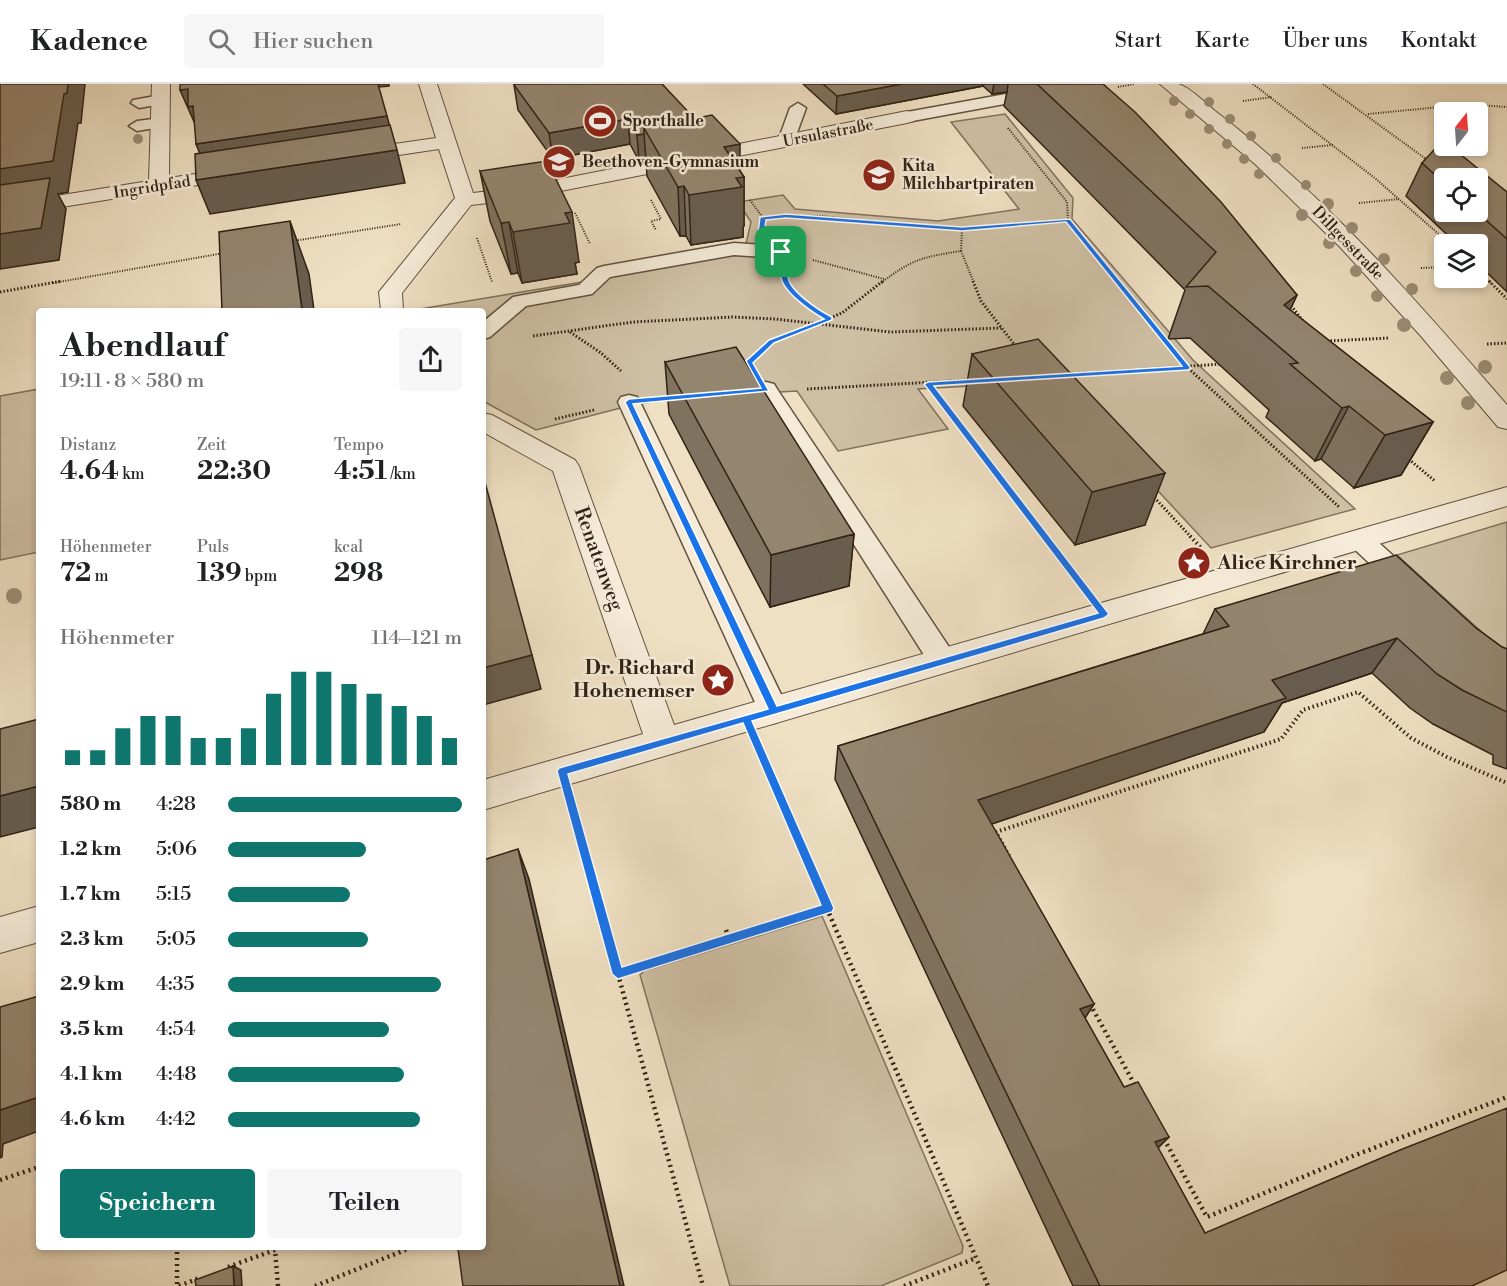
<!DOCTYPE html>
<html lang="de">
<head>
<meta charset="utf-8">
<style>
	body { margin:0; font-family:"Libre Bodoni",serif; background:#f6f6f6; color:#202124; height:100vh; display:flex; flex-direction:column; font-size:22px; white-space:nowrap }
	* { box-sizing:border-box; margin:0 }
	p { font-size:20px; color:#757577 }
	.icon { flex:none; width:33px; height:33px; fill:none; stroke:currentColor; stroke-width:2; stroke-linecap:round; stroke-linejoin:round }
	.map { position:relative; flex:1; overflow:hidden }
	.panel { position:absolute; left:36px; top:224px; width:450px; height:942px; display:flex; flex-direction:column; background:#fff; border-radius:6px; box-shadow:0 3px 9px #0003 }
	.panel>* { flex:none }
	.needle { width:39px; rotate:17deg }
	.tools { position:absolute; left:1434px; top:18px; display:grid; gap:12px }
	.tools a { display:grid; place-items:center; width:54px; height:54px; border-radius:6px; background:#fff; box-shadow:0 3px 9px #0003; font-size:30px }
	.pin { position:absolute; display:grid; place-items:center; width:51px; height:51px; color:#fff; margin:-26px; border-radius:12px; box-shadow:0 3px 9px #0006 }
	.round { display:grid; place-items:center; flex:none; width:63px; height:63px; border-radius:6px; background:#f6f6f6 }
	.head { display:flex; align-items:center; justify-content:space-between; height:102px; padding:0 24px }
	h1 { font-size:33px; font-weight:800; line-height:45px }
	.figures { display:grid; grid-template-columns:repeat(3,1fr); gap:9px; height:102px; padding:6px 24px }
	.figures div { display:grid; align-content:center }
	.figures b { font-size:26px; font-weight:800 }
	.figures small { font-size:16px; font-weight:400 }
	.figures p { font-size:16px }
	.chart { height:168px; padding:12px 24px }
	.chart p { display:flex; justify-content:space-between }
	.chart svg { width:100%; height:108px; margin-top:6px; stroke:#0f766e; stroke-width:6 }
	.button { display:flex; gap:12px; margin-top:auto; padding:12px 24px }
	.button a { flex:1; height:69px; border-radius:6px; background:#0f766e; color:#fff; font-size:24px; font-weight:800; line-height:69px; text-align:center }
	.button a+a { background:#f6f6f6; color:#202124 }
	ul { padding:0 24px; list-style:none; font-size:20px }
	li { display:grid; grid-template-columns:96px 72px 1fr; align-items:center; height:45px }
	li i { height:15px; border-radius:8px; background:#0f766e }
	header { display:flex; align-items:center; gap:36px; box-sizing:border-box; height:84px; padding:0 30px; background:#fff; border-bottom:2px solid #e0e0e0 }
	header strong { font-size:28px }
	nav { display:flex; gap:33px; margin-inline-start:auto; font-size:21px }
	.search { width:420px; height:54px; background:#f6f6f6; display:flex; align-items:center; gap:15px; box-sizing:border-box; padding:0 21px; border-radius:6px; color:#757577; font-size:22px }
	.map>svg:first-child { display:block }
	.green { fill:#cfc0a5; stroke:#80715d; stroke-width:1.5 }
	.lines { fill:none; stroke-linecap:round; stroke-linejoin:round }
	.service-casing { stroke:#605240; stroke-width:3 }
	.minor-casing { stroke:#605240; stroke-width:2 }
	.path-far3 { stroke:#312215; stroke-width:2; stroke-dasharray:1 1.5; stroke-linecap:butt }
	.path-far2 { stroke:#312215; stroke-width:3; stroke-dasharray:1.5 2; stroke-linecap:butt }
	.path-far1 { stroke:#312215; stroke-width:4; stroke-dasharray:1.5 3; stroke-linecap:butt }
	.path { stroke:#312215; stroke-width:4.5; stroke-dasharray:2 4; stroke-linecap:butt }
	.service { fill:#f5ebd8; fill-rule:evenodd }
	.minor { fill:#f5ebd8; fill-rule:evenodd }
	.tree { fill:#9c8e77 }
	.wall { fill:#7f725f; stroke:#312215; stroke-width:1.5; fill-rule:evenodd }
	.shaded-wall { fill:#685d4e; stroke:#312215; stroke-width:1.5 }
	.building { fill:#94856f; stroke:#312215; stroke-width:1.5 }
	.route { fill:#1a73e8; stroke:#fff; stroke-width:1.5; fill-rule:evenodd }
	.labels { text-anchor:middle; dominant-baseline:central; stroke-width:5; stroke-linejoin:round; paint-order:stroke }
	.far-poi-label { font-size:16px; font-weight:bold; fill:#312215; stroke:#f5ebd8; text-anchor:start }
	.far-street-label { font-size:16px; fill:#312215; stroke:#f5ebd8 }
	.street-label { font-size:20px; fill:#312215; stroke:#f5ebd8 }
	.poi-label { font-size:20px; font-weight:bold; fill:#312215; stroke:#f5ebd8; text-anchor:start }
</style>
</head>
<body>
<header>
<strong>Kadence</strong>
<div class="search"><svg class="icon" aria-label="search" viewBox="0 0 24 24"><circle cx="10" cy="10" r="6"/><path d="M15 15l6 6"/></svg>Hier suchen</div>
<nav><a>Start</a><a>Karte</a><a>Über uns</a><a>Kontakt</a></nav>
</header>
<div class="map">
<svg width="1507" height="1202" viewBox="0 0 1507 1202">
	<rect width="100%" height="100%" fill="#efe0c3"/>
	<filter id="stains"><feTurbulence type="fractalNoise" baseFrequency=".00333" numOctaves="4"/><feColorMatrix values="0 0 0 0 .2 0 0 0 0 .09 0 0 0 0 .02 0 0 0 .5 -.17"/></filter>
	<radialGradient id="worn" r=".72"><stop offset=".6" stop-color="#630" stop-opacity="0"/><stop offset="1" stop-color="#630" stop-opacity=".3"/></radialGradient>
	<!-- green -->
	<path class="green" d="M1005 30 1073 114 1072 135 1193 276 1355 425 1211 464 1056 297 918 305 948 345 838 367 797 307 705 312 636 320 536 346 483 317V226H414L588 197 746 160 751 138 738 118 783 111 795 125 938 137 1019 125 951 38Z
		M39 305V468L0 476V312Z
		M1507 438V571L1397 471Z
		M822 832 963 1162 962 1169 881 1202H730L640 891 644 887Z"/>
	<g class="lines">
		<defs>
			<path id="service" d="M1061 0H1094L1086 5 907 38 899 33 907 28Z
				M161 11 169 16 167 19 139 24 131 19 133 16Z
				M798 19 806 24 794 57 786 62 780 61 778 57 790 24Z
				M161 34 169 39 167 42 137 47 129 42 137 37Z
				M734 159 781 162 788 164 790 168 788 172 781 174 734 171 610 193 592 210 526 222 490 253 483 255V238L513 213 579 201 597 184 604 182Z
				M766 298 774 300 777 305 953 569 957 577 953 585 943 588 933 585 755 305 758 300Z
				M629 311 637 313 640 318 789 627 784 635 774 639 764 635 759 627 618 318 621 313Z
				M1359 446 1368 449 1418 494 1422 501 1418 508 1409 510 1400 508 1350 461 1346 455 1350 449Z"/>
			<path id="minor" d="M152 0H170L169 94 241 83 248 85 251 89 248 93 0 133V121L149 97Z
				M419 0H437L473 109 515 104 907 27 914 29 916 33 914 37 907 39 515 116 471 121 402 209 403 226H381L379 208 455 114 439 65 352 78 345 76 342 72 345 68 352 66 436 54Z
				M1160 0C1166 0 1173 0 1178 0 1188 2 1207 20 1215 27 1325 111 1417 217 1507 321V345L1498 343 1420 251 1340 163 1255 80Z
				M483 329 492 331 575 376 579 382 674 641 1507 403V422L483 726V696L643 650 553 387 483 348Z
				M39 822V858L0 869V833Z"/>
		</defs>
		<!-- service casing -->
		<use href="#service" class="service-casing"/>
		<!-- minor casing -->
		<use href="#minor" class="minor-casing"/>
		<!-- path-far3 -->
		<path class="path-far3" d="M1253 0 1376 95 1450 160
			M1323 0 1430 78
			M1118 3 1134 0
			M1243 17 1272 13
			M1368 30 1440 23 1448 19 1507 23
			M1008 44 1067 118 1068 136 1119 199
			M1302 64 1333 61
			M651 116 661 135 651 137 656 146
			M750 116 763 134
			M1359 119 1399 115
			M575 129 590 160
			M772 133 819 132 962 145 1068 136
			M477 154 492 198
			M293 157 401 140
			M961 167 974 199
			M813 176 884 195
			M1421 184 1444 183
			M1478 186 1491 199
			M53 199 224 169
			M881 199C912 175 923 173 961 167L962 145"/>
		<!-- path-far2 -->
		<path class="path-far2" d="M973 197 981 217 1017 264
			M1118 197 1187 283 1339 423
			M1489 197 1507 215
			M785 198 814 226 829 235
			M0 208 62 197
			M1289 219 1303 237
			M570 248 601 269 621 287
			M533 252 633 238 733 233 775 235 890 248 1001 244
			M1327 257 1389 254
			M1487 260 1507 259
			M756 272 772 258 842 229 883 197
			M1068 290 1222 280
			M929 301 1045 453
			M807 305 970 296
			M555 335 594 326
			M1406 373 1435 397
			M1152 411 1191 453"/>
		<!-- path-far1 -->
		<path class="path-far1" d="M1044 452 1081 500
			M1190 452 1202 465
			M761 669 809 781
			M573 725 588 781
			M1009 772 996 748 1281 655 1303 626 1358 608 1411 654 1447 673 1507 699"/>
		<!-- path -->
		<path class="path" d="M588 780 703 1202
			M808 780 988 1202
			M726 846 729 855
			M618 890 828 824
			M1090 920 1136 1003
			M1164 1055 1207 1133 1353 1072 1507 1013
			M0 1096 39 1083
			M177 1162V1202
			M228 1183 275 1166 278 1202
			M179 1202 199 1194
			M315 1202 415 1162
			M904 1202 976 1174"/>
		<!-- service -->
		<use href="#service" class="service"/>
		<!-- minor -->
		<use href="#minor" class="minor"/>
	</g>
	<!-- trees -->
	<g class="tree">
		<circle cx="1174" cy="17" r="5"/>
		<circle cx="1209" cy="18" r="5"/>
		<circle cx="1190" cy="30" r="5"/>
		<circle cx="1230" cy="35" r="5"/>
		<circle cx="1209" cy="45" r="5"/>
		<circle cx="1251" cy="52" r="5"/>
		<circle cx="138" cy="55" r="5"/>
		<circle cx="1227" cy="60" r="5"/>
		<circle cx="1276" cy="74" r="5"/>
		<circle cx="1244" cy="75" r="5"/>
		<circle cx="1259" cy="90" r="5"/>
		<circle cx="1306" cy="101" r="5"/>
		<circle cx="1328" cy="120" r="6"/>
		<circle cx="1302" cy="131" r="6"/>
		<circle cx="1352" cy="144" r="6"/>
		<circle cx="1329" cy="159" r="6"/>
		<circle cx="1384" cy="175" r="6"/>
		<circle cx="1356" cy="187" r="6"/>
		<circle cx="1412" cy="205" r="6"/>
		<circle cx="1377" cy="212" r="6"/>
		<circle cx="1404" cy="241" r="7"/>
		<circle cx="1485" cy="283" r="7"/>
		<circle cx="1447" cy="294" r="7"/>
		<circle cx="1468" cy="319" r="7"/>
		<circle cx="14" cy="512" r="8"/>
	</g>
	<!-- wall -->
	<path class="wall" d="M662 0 740 87 744 93V142L743 143V153L691 161 686 152H680L647 92 646 76 639 77 630 60 553 75 518 26 514 1Z
		M803 0H1103L1297 211 1290 226 1433 338 1401 391 1354 404 1321 375 1315 377 1266 333 1269 326 1190 254 1168 255 1185 206 1004 22 1007 8 992 10 983 2 836 30Z
		M1422 79 1507 108V208L1478 180V160H1457L1406 112ZM1444 94 1478 128H1444Z
		M480 87 579 178 575 179 577 190 522 199 518 189 511 190 490 137Z
		M972 270 1145 441 1075 461 963 322Z
		M665 278 854 450 849 502 770 523 669 330Z
		M1215 525 1476 544 1502 563 1507 565V685L1493 680V671L1433 640 1410 624 1372 589 1282 619 1264 648 991 740 1094 920 1085 934 1124 1003 1169 1053 1158 1064 1205 1149 1472 1202H1073L835 695 838 662 1203 550Z"/>
	<!-- shaded-wall -->
	<path class="shaded-wall" d="M68 0H85L81 39H78L68 108 58 110 66 125 59 176 0 185V85L64 10Z
		M378 0H389V2L379 3Z
		M902 0H984L983 2 836 30 837 12Z
		M994 0H1008L1007 8 992 10Z
		M188 5 198 31 199 49 180 6Z
		M387 32 394 58 207 87 196 60Z
		M628 35 630 60 553 75 549 49Z
		M644 50 646 76 639 77 637 51Z
		M740 60V93H744V142L743 143V153L691 161 689 111 724 63Z
		M397 66 405 99 210 130 196 96Z
		M684 102 686 152H680L678 103Z
		M572 128 579 178 575 179 577 190 522 199 513 148 565 129Z
		M290 137 309 190 314 226H302Z
		M509 138 518 189 511 190 501 139Z
		M1297 211 1275 259 1284 221Z
		M1349 322 1321 375 1315 377 1342 324Z
		M1433 338 1401 391 1354 404 1385 351Z
		M1165 389 1145 441 1075 461 1092 408Z
		M854 450 849 502 770 523 771 471Z
		M1397 554 1372 589 1282 619 1264 648 968 748 978 716 1272 596Z
		M532 571 541 605 483 621V584Z
		M39 702V743L0 753V712Z
		M518 765 529 795 624 1202H620Z
		M1094 920 1077 946 1080 925Z
		M39 1013V1047L3 1060 2 1073 0 1074V1026Z
		M1169 1053 1147 1074 1155 1058Z
		M233 1182 241 1186 242 1202H234Z"/>
	<!-- building -->
	<path class="building" d="M0 0H68L67 9 64 10 53 77 0 85Z
		M180 0H378L387 32 196 60 193 22 188 23V5L180 6Z
		M517 0H662L695 35 644 44V50L637 51 628 35 549 49 514 1Z
		M823 0H902L837 12Z
		M1037 0H1103L1135 28 1221 118 1297 211 1284 221 1433 338 1385 351 1349 322 1342 324 1290 280 1298 279 1208 202 1186 203 1216 168Z
		M712 31 740 60 724 63 744 93 736 94 742 103 689 111 684 102 678 103 644 44Z
		M390 41 397 66 196 96 195 70Z
		M1443 56 1444 57V62H1450L1507 108V155L1477 128H1478V94H1444V99L1422 79Z
		M547 77 572 128 565 129 570 139 513 148 509 138 501 139 480 87Z
		M50 94 41 144 0 150V101Z
		M290 137 302 226H222L219 148Z
		M1038 255 1165 389 1092 408 972 270Z
		M736 263 854 450 771 471 665 278Z
		M483 391 532 571 483 584Z
		M1396 471 1476 544 1502 563 1507 565V628L1462 606 1437 590 1397 554 1272 596 1286 614 978 716 1094 920 1080 925 1124 1003 1138 998 1169 1053 1155 1058 1205 1149 1400 1066 1507 1024V1186L1472 1202H1100L838 662 1229 542 1215 525Z
		M39 635V702L0 712V645Z
		M518 765 620 1202H463L458 1165 466 1162H483V776Z
		M39 912V1013L0 1026V923Z
		M233 1182 234 1202H196L195 1196Z"/>
	<!-- route -->
	<path class="route" d="M786 130 962 143 1070 135 1191 284 1188 286 934 302 1109 530 1104 534 752 637 834 824 832 828 618 895 612 890 557 687 559 684 768 625 625 318 629 315 761 304 746 277 769 256 824 235C812 228 779 206 781 190 782 184 787 177 789 172L756 165 760 133ZM786 134 962 147 1066 138 1182 282 928 298 924 300 1098 529 777 622 633 320 769 307 753 279 774 259 832 236V233C820 227 787 206 788 191 788 184 795 176 795 169L762 164 766 136ZM743 639 821 821 622 883 568 690Z"/>
	<!-- icons -->
	<defs>
		<symbol id="stadium-disc" viewBox="-11 -11 22 22"><circle r="9.5" fill="#8f2418" stroke="#f5ebd8"/><path d="M0-5a6.5 5 0 1 0 0 10a6.5 5 0 1 0 0-10ZM-3.5-1.8h7v3.6h-7Z" fill="#fff"/></symbol>
		<symbol id="school-disc" viewBox="-11 -11 22 22"><circle r="9.5" fill="#8f2418" stroke="#f5ebd8"/><path d="M0-5L7-2L0 1L-7-2ZM-4 1L0 2.5L4 1V4Q0 6-4 4Z" fill="#fff"/></symbol>
		<symbol id="sight-disc" viewBox="-11 -11 22 22"><circle r="9.5" fill="#8f2418" stroke="#f5ebd8"/><path d="M0-6L1.8-2.2L6-1.7L2.9 1.2L3.7 5.4L0 3.3L-3.7 5.4L-2.9 1.2L-6-1.7L-1.8-2.2Z" fill="#fff"/></symbol>
	</defs>
	<g fill-rule="evenodd">
		<use href="#stadium-disc" x="581" y="18" width="38" height="38"/>
		<use href="#school-disc" x="540" y="59" width="38" height="38"/>
		<use href="#school-disc" x="860" y="72" width="38" height="38"/>
		<use href="#sight-disc" x="1175" y="460" width="38" height="38"/>
		<use href="#sight-disc" x="699" y="577" width="38" height="38"/>
	</g>
	<g class="labels">
		<!-- far-poi labels -->
		<g class="far-poi-label">
			<text x="623" y="37">Sporthalle</text>
			<text x="582" y="78">Beethoven-Gymnasium</text>
			<text x="902" y="82">Kita<tspan x="902" dy="18">Milchbartpiraten</tspan></text>
		</g>
		<!-- far-street labels -->
		<g class="far-street-label">
			<text transform="translate(828 49) rotate(-11)">Ursulastraße</text>
			<text transform="translate(152 103) rotate(-9)">Ingridpfad</text>
			<text transform="translate(1348 159) rotate(46)">Dillgesstraße</text>
		</g>
		<!-- street labels -->
		<g class="street-label">
			<text transform="translate(598 475) rotate(70)">Renatenweg</text>
		</g>
		<!-- poi labels -->
		<g class="poi-label">
			<text x="1217" y="479">Alice Kirchner</text>
			<text x="695" y="584" text-anchor="end">Dr. Richard<tspan x="695" dy="23">Hohenemser</tspan></text>
		</g>
	</g>
	<rect width="100%" height="100%" filter="url(#stains)"/>
	<rect width="100%" height="100%" fill="url(#worn)"/>
</svg>
<div class="tools">
<a><svg class="needle" viewBox="-14 -14 28 28"><path d="M0-13l5 13h-10z" fill="#e53935"/><path d="M0 13l5-13h-10z" fill="#757577"/></svg></a>
<a><svg class="icon" aria-label="locate" viewBox="0 0 24 24"><circle cx="12" cy="12" r="6"/><path d="M12 2v4M12 18v4M2 12h4M18 12h4"/></svg></a>
<a><svg class="icon" aria-label="layers" viewBox="0 0 24 24"><path d="M12 4l9 5-9 5-9-5zM3 14l9 5 9-5"/></svg></a>
</div>
<div class="pin" style="left:781px;top:168px;background:#1e9e55"><svg class="icon" aria-label="arrive" viewBox="0 0 24 24"><path d="M6 21V4h12l-3 4 3 4H6"/></svg></div>
<section class="panel">
<div class="head"><div><h1>Abendlauf</h1><p>19:11 · 8 × 580 m</p></div><a class="round"><svg class="icon" aria-label="share" viewBox="0 0 24 24"><path d="M12 15V3M7 8l5-5 5 5M5 13v7h14v-7"/></svg></a></div>
<div class="figures">
<div><p>Distanz</p><b>4.64<small> km</small></b></div>
<div><p>Zeit</p><b>22:30</b></div>
<div><p>Tempo</p><b>4:51<small> /km</small></b></div>
</div>
<div class="figures">
<div><p>Höhenmeter</p><b>72<small> m</small></b></div>
<div><p>Puls</p><b>139<small> bpm</small></b></div>
<div><p>kcal</p><b>298</b></div>
</div>
<div class="chart"><p><span>Höhenmeter</span>114–121 m</p>
<svg viewBox="0 0 160 44" preserveAspectRatio="none"><path d="M5 44V38M15 44V38M25 44V29M35 44V24M45 44V24M55 44V33M65 44V33M75 44V29M85 44V15M95 44V6M105 44V6M115 44V11M125 44V15M135 44V20M145 44V24M155 44V33"/></svg>
</div>
<ul>
<li><b>580 m</b>4:28<i style="width:100%"></i></li>
<li><b>1.2 km</b>5:06<i style="width:59%"></i></li>
<li><b>1.7 km</b>5:15<i style="width:52%"></i></li>
<li><b>2.3 km</b>5:05<i style="width:60%"></i></li>
<li><b>2.9 km</b>4:35<i style="width:91%"></i></li>
<li><b>3.5 km</b>4:54<i style="width:69%"></i></li>
<li><b>4.1 km</b>4:48<i style="width:75%"></i></li>
<li><b>4.6 km</b>4:42<i style="width:82%"></i></li>
</ul>
<div class="button"><a>Speichern</a><a>Teilen</a></div>
</section>
</div>
</body>
</html>
